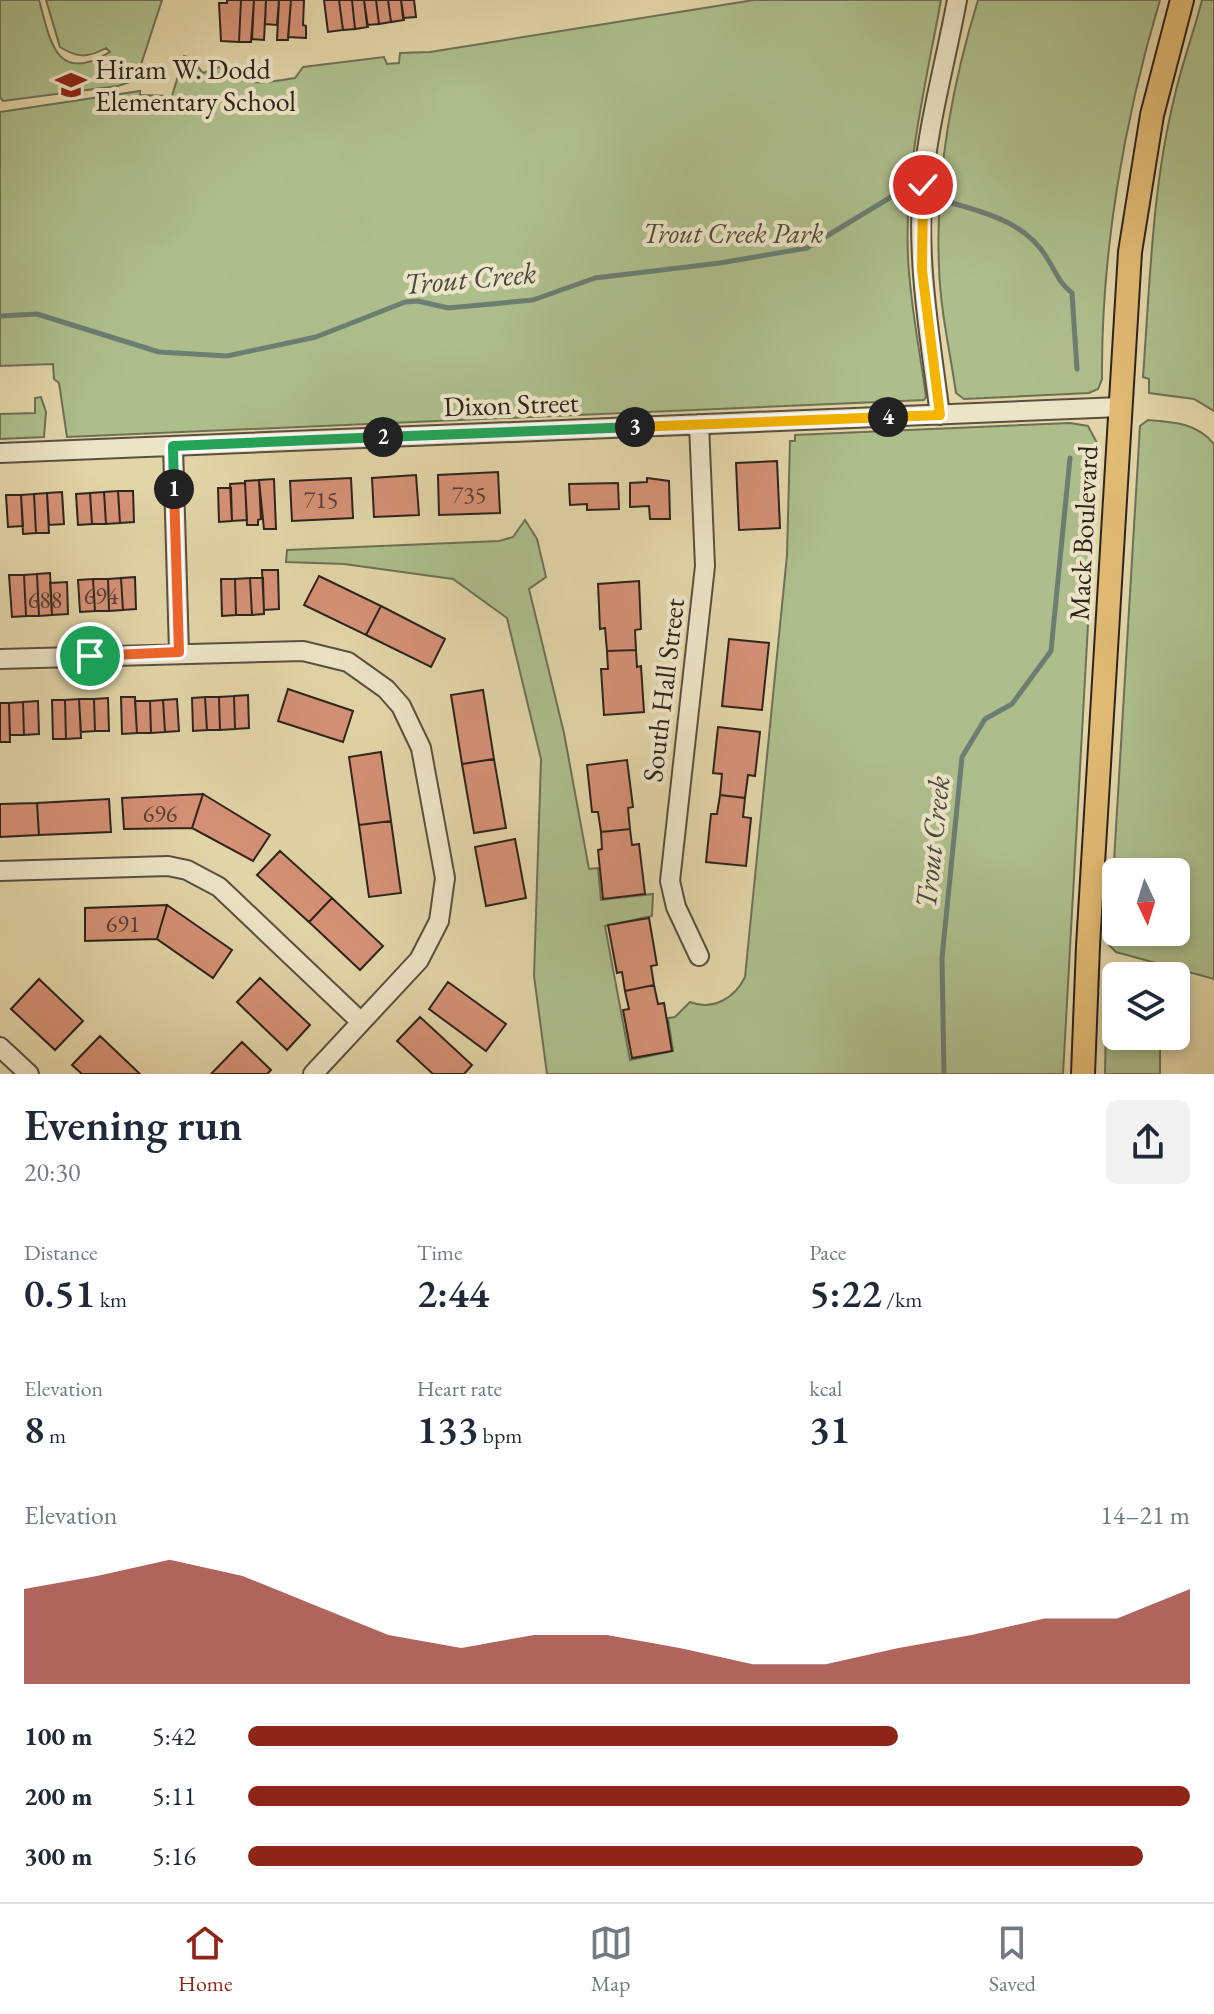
<!DOCTYPE html>
<html lang="en">
<head>
<meta charset="utf-8">
<style>
	body { margin:0; font-family:"EB Garamond",serif; background:#f2f2f3; color:#1f2937; height:100vh; display:flex; flex-direction:column; font-size:30px; white-space:nowrap }
	* { box-sizing:border-box; margin:0 }
	p { font-size:26px; color:#747a83 }
	.icon { flex:none; width:44px; height:44px; fill:none; stroke:currentColor; stroke-width:2; stroke-linecap:round; stroke-linejoin:round }
	.map { position:relative; height:1074px; overflow:hidden }
	.details { display:flex; flex-direction:column; background:#fff; flex:1 }
	.details>* { flex:none }
	.needle { width:52px; rotate:176deg }
	.tools { position:absolute; left:1102px; top:858px; display:grid; gap:16px }
	.tools a { display:grid; place-items:center; width:88px; height:88px; border-radius:12px; background:#fff; box-shadow:0 4px 12px #0003; font-size:40px }
	.pin { position:absolute; display:grid; place-items:center; width:68px; height:68px; color:#fff; margin:-34px; border:4px solid #fff; border-radius:50%; box-shadow:0 2px 8px #0007 }
	.km { position:absolute; width:40px; height:40px; margin:-20px; border-radius:50%; background:#222; color:#fff; font-size:22px; line-height:40px; text-align:center }
	.round { display:grid; place-items:center; flex:none; width:84px; height:84px; border-radius:12px; background:#f2f2f3 }
	.headline { display:flex; align-items:center; justify-content:space-between; height:136px; padding:0 24px }
	h1 { font-size:44px; font-weight:600; line-height:60px }
	.metrics { display:grid; grid-template-columns:repeat(3,1fr); gap:12px; height:136px; padding:8px 24px }
	.metrics div { display:grid; align-content:center }
	.metrics b { font-size:40px; font-weight:600 }
	.metrics small { font-size:22px; font-weight:400 }
	.metrics p { font-size:22px }
	.chart { height:224px; padding:16px 24px }
	.chart p { display:flex; justify-content:space-between }
	.chart svg { width:100%; height:144px; margin-top:8px; fill:#8f2418; opacity:.7 }
	ul { padding:0 24px; list-style:none; font-size:26px }
	li { display:grid; grid-template-columns:128px 96px 1fr; align-items:center; height:60px }
	li i { height:20px; border-radius:10px; background:#8f2418 }
	.menu { display:flex; justify-content:space-around; align-items:center; height:112px; border-top:2px solid #e0e1e3; background:#fff; font-size:22px; color:#747a83 }
	.menu a { display:grid; justify-items:center; gap:4px }
	.menu .current { color:#8f2418 }
	.map>svg:first-child { display:block }
	.green { fill:#adbe8c; stroke:#6e7154; stroke-width:2; fill-rule:evenodd }
	.lines { fill:none; stroke-linecap:round; stroke-linejoin:round }
	.stream { stroke:#6c7d72; stroke-width:5 }
	.building { fill:#d59176; stroke:#2e241c; stroke-width:2 }
	.minor-casing { stroke:#5b503f; stroke-width:22 }
	.major-casing { stroke:#2e241c; stroke-width:26 }
	.minor { stroke:#ece4c6; stroke-width:18 }
	.major { stroke:#e1ba74; stroke-width:22 }
	.split-1-casing { stroke:#fff; stroke-width:16 }
	.split-2-casing { stroke:#fff; stroke-width:16 }
	.split-3-casing { stroke:#fff; stroke-width:16 }
	.split-4-casing { stroke:#fff; stroke-width:16 }
	.split-5-casing { stroke:#fff; stroke-width:16 }
	.split-1 { stroke:#f0652b; stroke-width:10 }
	.split-2 { stroke:#22a559; stroke-width:10 }
	.split-3 { stroke:#22a559; stroke-width:10 }
	.split-4 { stroke:#f5b400; stroke-width:10 }
	.split-5 { stroke:#f5b400; stroke-width:10 }
	.labels { text-anchor:middle; dominant-baseline:central; stroke-width:8; stroke-linejoin:round; paint-order:stroke }
	.number-label { font-size:24px; fill:#583f32 }
	.poi-label { font-size:28px; fill:#2e241c; stroke:#ece4c6; text-anchor:start }
	.park-label { font-size:28px; font-style:italic; fill:#4e4a38; stroke:#ece4c6 }
	.street-label { font-size:28px; fill:#2e241c; stroke:#ece4c6 }
	.water-label { font-size:30px; font-style:italic; fill:#484940; stroke:#ece4c6 }
</style>
</head>
<body>
<div class="map">
<svg width="1214" height="1074" viewBox="0 0 1214 1074">
	<rect width="100%" height="100%" fill="#e2d5a8"/>
	<filter id="stains"><feTurbulence type="fractalNoise" baseFrequency=".0025" numOctaves="4"/><feColorMatrix values="0 0 0 0 .2 0 0 0 0 .09 0 0 0 0 .02 0 0 0 .5 -.17"/></filter>
	<radialGradient id="worn" r=".72"><stop offset=".6" stop-color="#630" stop-opacity="0"/><stop offset="1" stop-color="#630" stop-opacity=".3"/></radialGradient>
	<!-- green -->
	<path class="green" d="M0 0H39C50 39 55 86 110 52L106 48C88 58 77 58 60 47L46 0H162L136 80 118 86 3 101 0 97Z
		M754 0H941C926 83 904 171 908 257 910 304 920 351 926 397L924 400 67 437 59 383 54 379 53 364 0 366V112L140 91V95L172 96 184 56 191 58 203 73 222 66H235V78C252 86 277 81 295 78L303 67 384 57 387 64 399 63 400 53 430 52Z
		M978 0H1160C1124 120 1101 253 1102 379L1098 389 1089 393 964 399 956 393C950 351 940 309 939 266 935 176 952 85 978 0Z
		M1202 0H1214V411L1194 399 1149 393V379L1143 377C1150 283 1152 186 1175 95 1182 63 1194 32 1202 0Z
		M41 397 46 412 44 437 0 439V414L35 413V398Z
		M1148 420C1174 422 1197 423 1214 444V979L1116 952 1109 945 1140 426ZM1116 872H1176V932H1116Z
		M1070 423 1088 426 1098 445 1063 1074H547L534 976 541 759 507 618 453 579 344 564 286 562 287 550 499 541 513 537 525 520 537 539 546 577 529 589 564 733 589 869 598 868 601 900 653 894 652 916 605 926 630 1060 673 1051 668 1018 675 1017 690 1002C713 1011 735 998 745 977L787 555 790 441H795V435Z
		M1114 975 1118 976 1116 1036H1160V1074H1105L1107 982Z"/>
	<g class="lines">
		<!-- stream -->
		<path class="stream" d="M952 203C988 213 1027 224 1047 258 1056 272 1059 283 1072 293L1077 369
			M0 316 37 314 159 352 227 356 316 337 405 302 418 301 448 308 533 300 595 278 720 263 807 248 891 197
			M944 1074 942 958 962 757 985 719 1012 704 1051 651 1070 458"/>
	</g>
	<!-- building -->
	<path class="building" d="M227 0H241L239 42 221 41 219 3H227Z
		M241 0H254L251 42H239Z
		M254 0H266L264 40 252 39Z
		M266 0H279L277 25 265 24Z
		M279 0H291L288 40H277Z
		M291 0H304L303 25 306 26V38L288 37Z
		M324 0H339L343 30 328 32Z
		M339 0H352L355 29 343 30Z
		M352 0H364L368 27 355 29Z
		M364 0H376L379 24 367 25Z
		M376 0H388L391 22 379 24Z
		M388 0H401L404 20 391 22Z
		M401 0H414L416 17 403 18Z
		M777 461 780 528 739 530 736 463Z
		M498 472 500 513 439 515 438 475Z
		M416 475 419 515 374 517 372 478Z
		M351 478 353 518 292 521 290 481Z
		M647 478 669 481 670 519H650L649 506 630 507V483L647 482Z
		M274 479 276 529H264L259 480Z
		M259 480 261 519 258 520V525H247L245 481Z
		M245 483 247 520 232 521 230 484Z
		M618 483 619 509 587 510V504L570 505 569 484Z
		M218 488H231L232 521 219 522Z
		M118 491 120 523 106 524 104 492Z
		M118 491H133L134 522 120 523Z
		M62 492 64 524 49 525 47 493Z
		M104 492 106 524H92L90 493Z
		M47 493 49 533H36L34 494Z
		M90 493 92 524 78 525 76 494Z
		M34 494 36 533 23 534 21 495Z
		M6 495H21L23 526 8 527Z
		M262 570H278L279 609 264 610Z
		M50 573 52 615 39 616 37 574Z
		M37 574 39 616H26L24 575Z
		M9 575H24L26 616 12 617Z
		M319 576 381 606 366 635 304 605Z
		M135 577 136 609 123 610 121 578Z
		M121 578 123 610 109 611 108 579Z
		M250 578 252 615H236L235 579Z
		M250 578H263L264 614 252 615Z
		M93 579H108L109 611H95Z
		M93 579 95 611 80 612 78 580Z
		M221 579H235L236 615 222 616Z
		M639 581 641 629 635 630 636 650 607 651 605 628 600 629 598 584Z
		M67 582 68 614 52 615 50 583Z
		M381 606 445 639 431 667 366 635Z
		M729 639 769 643 762 710 722 706Z
		M636 650 637 667 641 666 644 712 604 715 601 669H608L607 651Z
		M288 689 353 711 343 742 278 721Z
		M483 690 494 759 462 764 451 695Z
		M248 695 249 728 235 729 234 696Z
		M234 696 235 729 220 730 219 697Z
		M121 697H135L137 733 122 734Z
		M205 697H219L220 730H207Z
		M205 697 207 730 193 731 192 698Z
		M108 698 109 731H95L94 699Z
		M79 699 81 738 66 739 65 700Z
		M79 699H94L95 731 81 732Z
		M177 699 179 731 165 732 163 700Z
		M52 700H65L66 739H53Z
		M163 700 165 732 151 733 150 701Z
		M38 701 39 734 24 735 23 702Z
		M135 701H150L151 733H137Z
		M23 702 24 735H10L9 703Z
		M0 703H9L10 742H0Z
		M718 727 760 732 755 776 748 775 745 798 720 795 722 774 713 773Z
		M381 752 391 821 359 825 349 757Z
		M494 759 506 828 474 833 462 764Z
		M627 760 633 807 628 808 630 829 601 832 598 812H592L587 765Z
		M203 794 192 828 124 829 122 798Z
		M203 794 270 835 253 861 192 828Z
		M720 795 745 798 743 817 751 818 746 866 706 862 711 814H717Z
		M109 799 111 832 39 835 37 803Z
		M37 803 39 835 0 837V804Z
		M391 821 401 893 369 897 359 825Z
		M630 829 632 845 639 844 645 894 603 899 598 850 602 849 601 832Z
		M515 839 526 898 486 906 475 847Z
		M280 851 332 898 309 922 257 875Z
		M332 898 383 946 360 970 309 922Z
		M167 905 157 939 85 941V908Z
		M167 905 232 950 213 978 157 939Z
		M649 918 657 965 651 966 654 985 625 991 622 972 617 973 608 925Z
		M260 978 310 1025 287 1050 237 1002Z
		M39 979 83 1021 55 1050 11 1009Z
		M448 982 506 1024 486 1051 429 1009Z
		M654 985 658 1004 664 1003 672 1051 632 1058 623 1010 629 1009 625 991Z
		M420 1017 472 1065 464 1074H433L397 1041Z
		M100 1036 140 1074H82L72 1065Z
		M242 1042 271 1070 267 1074H211Z"/>
	<g class="lines">
		<defs>
			<path id="minor" d="M940 415C930 337 916 260 923 182 929 120 946 60 957 0
				M699 424 705 566 670 881 676 907 699 956
				M173 446 179 652
				M0 453 1120 407
				M0 659 303 651 348 662 386 689 401 706 421 748 445 878 439 921 419 960 313 1074
				M0 871 168 866 187 870 219 887 361 1022
				M0 1047 29 1074"/>
			<path id="major" d="M1083 1074 1088 946 1130 252 1152 115 1182 0"/>
		</defs>
		<!-- minor casing -->
		<use href="#minor" class="minor-casing"/>
		<!-- major casing -->
		<use href="#major" class="major-casing"/>
		<!-- minor -->
		<use href="#minor" class="minor"/>
		<!-- major -->
		<use href="#major" class="major"/>
	</g>
	<g class="lines">
		<defs>
			<path id="split-1" d="M90 656 179 652 174 489"/>
			<path id="split-2" d="M174 489 173 446 383 437"/>
			<path id="split-3" d="M383 437 635 427"/>
			<path id="split-4" d="M635 427 888 417"/>
			<path id="split-5" d="M888 417 940 415 922 270 923 185"/>
		</defs>
		<!-- split-1 casing -->
		<use href="#split-1" class="split-1-casing"/>
		<!-- split-2 casing -->
		<use href="#split-2" class="split-2-casing"/>
		<!-- split-3 casing -->
		<use href="#split-3" class="split-3-casing"/>
		<!-- split-4 casing -->
		<use href="#split-4" class="split-4-casing"/>
		<!-- split-5 casing -->
		<use href="#split-5" class="split-5-casing"/>
		<!-- split-1 -->
		<use href="#split-1" class="split-1"/>
		<!-- split-2 -->
		<use href="#split-2" class="split-2"/>
		<!-- split-3 -->
		<use href="#split-3" class="split-3"/>
		<!-- split-4 -->
		<use href="#split-4" class="split-4"/>
		<!-- split-5 -->
		<use href="#split-5" class="split-5"/>
	</g>
	<!-- icons -->
	<defs>
		<symbol id="school-bare" viewBox="-9 -9 18 18"><path d="M0-5L7-2L0 1L-7-2ZM-4 1L0 2.5L4 1V4Q0 6-4 4Z" fill="#8f2418" stroke="#ece4c6" stroke-width="2.5" paint-order="stroke"/></symbol>
	</defs>
	<g fill-rule="evenodd">
		<use href="#school-bare" x="49" y="63" width="44" height="44"/>
	</g>
	<g class="labels">
		<!-- number labels -->
		<g class="number-label">
			<text x="469" y="494">735</text>
			<text x="321" y="499">715</text>
			<text x="101" y="595">694</text>
			<text x="45" y="599">688</text>
			<text x="160" y="813">696</text>
			<text x="123" y="923">691</text>
		</g>
		<!-- poi labels -->
		<g class="poi-label">
			<text x="95" y="69">Hiram W. Dodd<tspan x="95" dy="32">Elementary School</tspan></text>
		</g>
		<!-- park labels -->
		<g class="park-label">
			<text x="733" y="233">Trout Creek Park</text>
		</g>
		<!-- street labels -->
		<g class="street-label">
			<text transform="translate(511 404) rotate(-2)">Dixon Street</text>
			<text transform="translate(1083 533) rotate(-87)">Mack Boulevard</text>
			<text transform="translate(663 690) rotate(-83)">South Hall Street</text>
		</g>
		<!-- water labels -->
		<g class="water-label">
			<text transform="translate(470 278) rotate(-5)">Trout Creek</text>
			<text transform="translate(932 842) rotate(-84)">Trout Creek</text>
		</g>
	</g>
	<rect width="100%" height="100%" filter="url(#stains)"/>
	<rect width="100%" height="100%" fill="url(#worn)"/>
</svg>
<div class="tools">
<a><svg class="needle" viewBox="-14 -14 28 28"><path d="M0-13l5 13h-10z" fill="#e53935"/><path d="M0 13l5-13h-10z" fill="#747a83"/></svg></a>
<a><svg class="icon" aria-label="layers" viewBox="0 0 24 24"><path d="M12 4l9 5-9 5-9-5zM3 14l9 5 9-5"/></svg></a>
</div>
<div class="pin" style="left:90px;top:656px;background:#1e9e55"><svg class="icon" aria-label="arrive" viewBox="0 0 24 24"><path d="M6 21V4h12l-3 4 3 4H6"/></svg></div>
<div class="pin" style="left:923px;top:185px;background:#d93025"><svg class="icon" aria-label="check" viewBox="0 0 24 24"><path d="M5 12l5 5 9-10"/></svg></div>
<b class="km" style="left:174px;top:489px">1</b>
<b class="km" style="left:383px;top:437px">2</b>
<b class="km" style="left:635px;top:427px">3</b>
<b class="km" style="left:888px;top:417px">4</b>
</div>
<section class="details">
<div class="headline"><div><h1>Evening run</h1><p>20:30</p></div><a class="round"><svg class="icon" aria-label="share" viewBox="0 0 24 24"><path d="M12 15V3M7 8l5-5 5 5M5 13v7h14v-7"/></svg></a></div>
<div class="metrics">
<div><p>Distance</p><b>0.51<small> km</small></b></div>
<div><p>Time</p><b>2:44</b></div>
<div><p>Pace</p><b>5:22<small> /km</small></b></div>
</div>
<div class="metrics">
<div><p>Elevation</p><b>8<small> m</small></b></div>
<div><p>Heart rate</p><b>133<small> bpm</small></b></div>
<div><p>kcal</p><b>31</b></div>
</div>
<div class="chart"><p><span>Elevation</span>14–21 m</p>
<svg viewBox="0 0 160 44" preserveAspectRatio="none"><path d="M0 44V15L10 11L20 6L30 11L40 20L50 29L60 33L70 29L80 29L90 33L100 38L110 38L120 33L130 29L140 24L150 24L160 15V44z"/></svg>
</div>
<ul>
<li><b>100 m</b>5:42<i style="width:69%"></i></li>
<li><b>200 m</b>5:11<i style="width:100%"></i></li>
<li><b>300 m</b>5:16<i style="width:95%"></i></li>
</ul>
</section>
<nav class="menu">
<a class="current"><svg class="icon" aria-label="home" viewBox="0 0 24 24"><path d="M3 11l9-7 9 7M6 9v11h12V9"/></svg>Home</a>
<a><svg class="icon" aria-label="map" viewBox="0 0 24 24"><path d="M3 6l6-2 6 2 6-2v14l-6 2-6-2-6 2zM9 4v14M15 6v14"/></svg>Map</a>
<a><svg class="icon" aria-label="saved" viewBox="0 0 24 24"><path d="M7 4h10v16l-5-4-5 4z"/></svg>Saved</a>
</nav>
</body>
</html>
